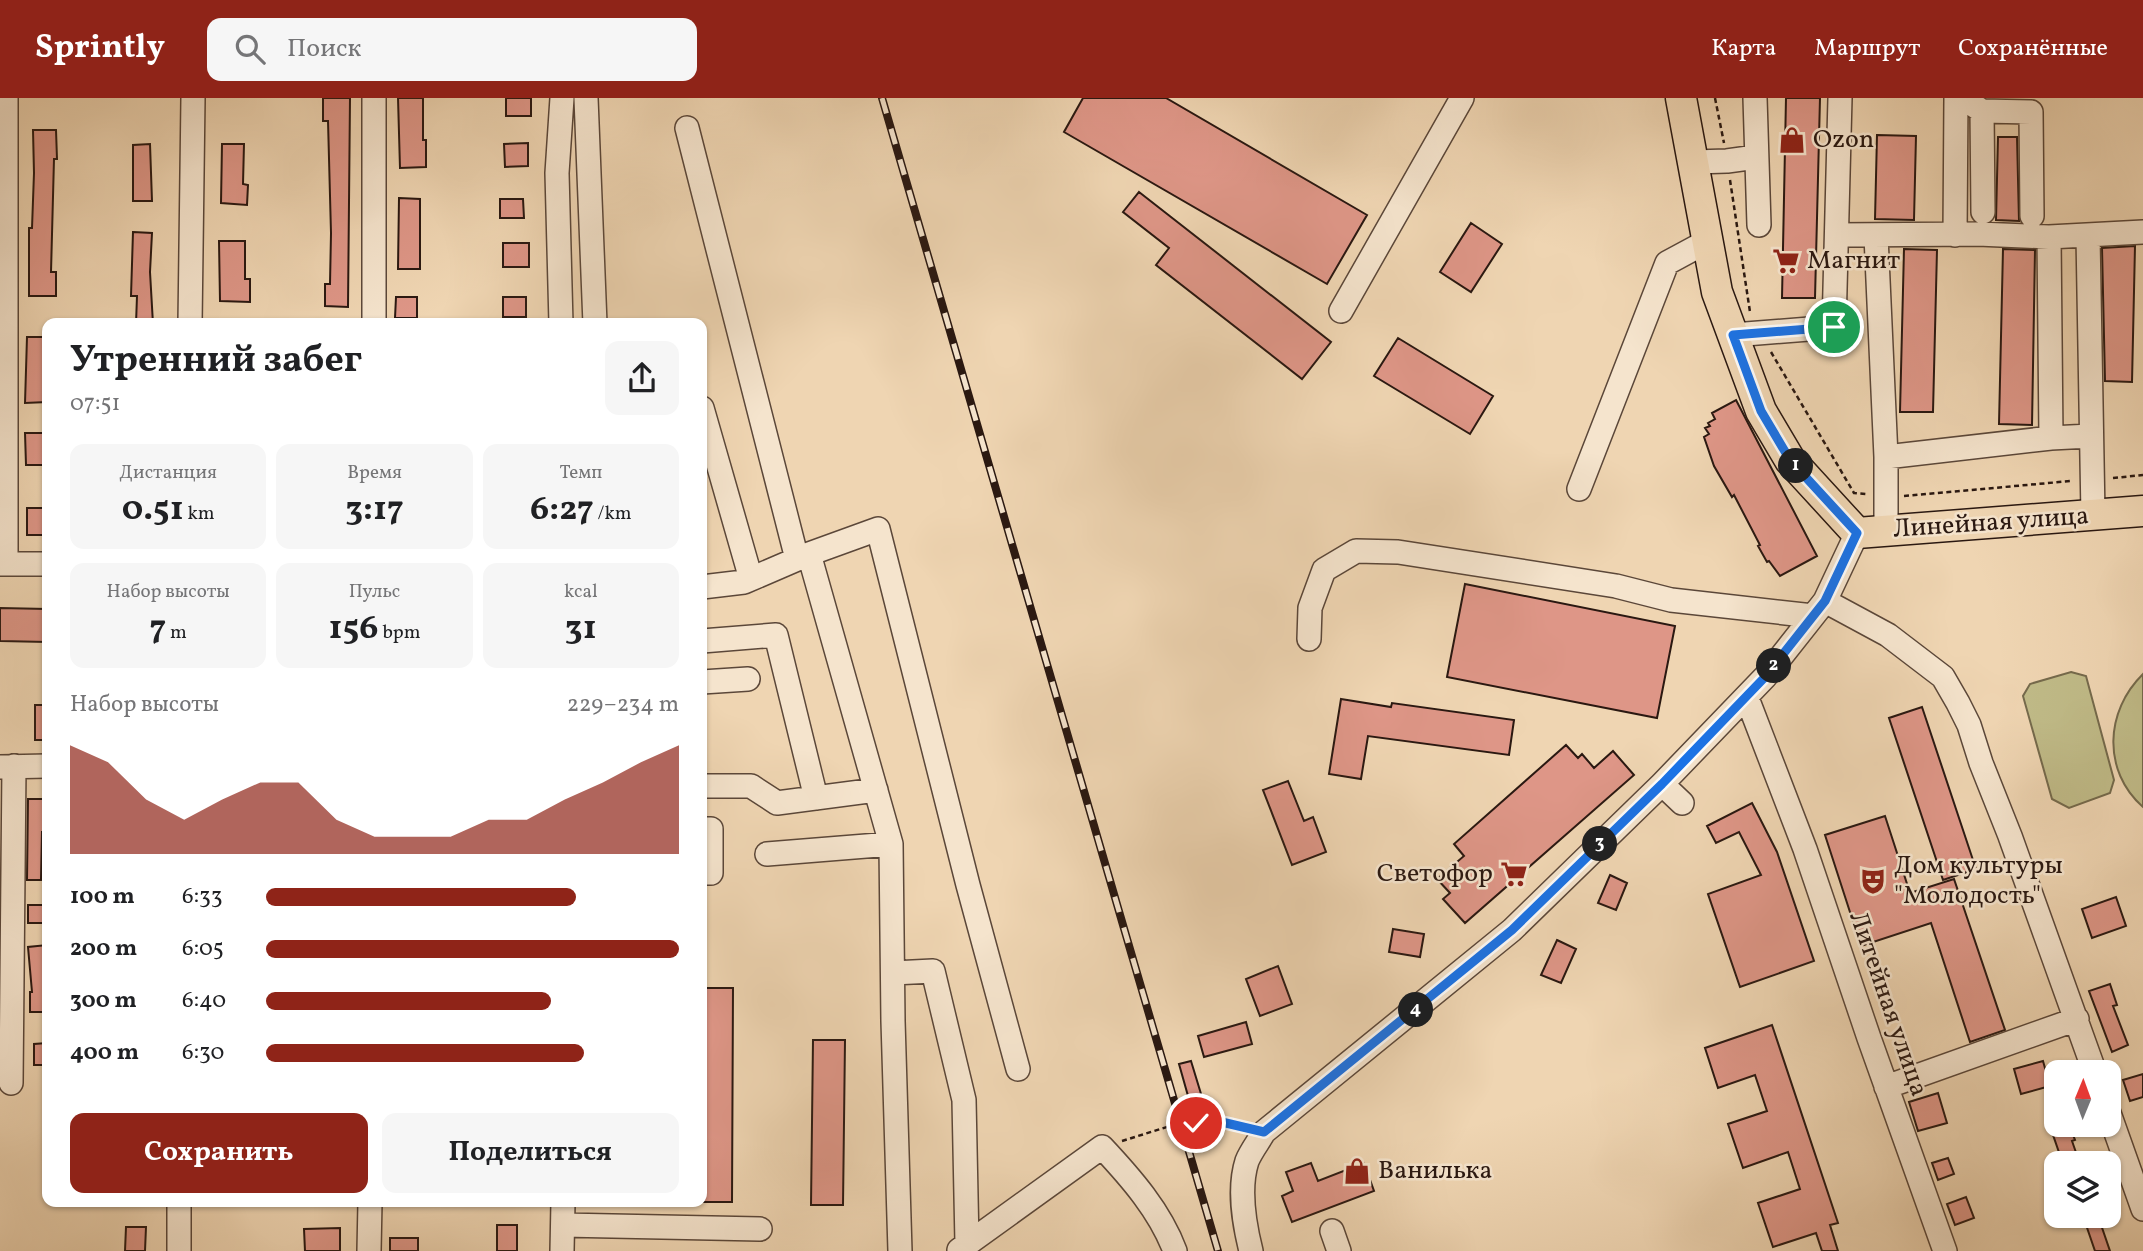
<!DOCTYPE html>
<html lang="ru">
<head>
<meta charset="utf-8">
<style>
	body { margin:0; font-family:Vollkorn,serif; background:#f6f6f6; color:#202124; height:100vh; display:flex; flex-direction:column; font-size:26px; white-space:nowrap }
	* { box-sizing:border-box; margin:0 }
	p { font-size:23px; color:#757577 }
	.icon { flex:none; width:38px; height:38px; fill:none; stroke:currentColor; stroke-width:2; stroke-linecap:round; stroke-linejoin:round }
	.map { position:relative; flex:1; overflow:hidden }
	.sheet { position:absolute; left:42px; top:220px; width:665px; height:889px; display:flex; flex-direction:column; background:#fff; border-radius:14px; box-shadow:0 2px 5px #0004 }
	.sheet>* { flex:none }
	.needle { width:46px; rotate:1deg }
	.buttons { position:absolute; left:2044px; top:962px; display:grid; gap:14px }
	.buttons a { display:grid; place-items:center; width:77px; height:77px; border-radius:14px; background:#fff; box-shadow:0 2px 5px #0004; font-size:35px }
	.pin { position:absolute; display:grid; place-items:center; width:60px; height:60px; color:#fff; margin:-30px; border:4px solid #fff; border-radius:50%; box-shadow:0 2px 7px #0007 }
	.km { position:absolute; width:35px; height:35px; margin:-18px; border-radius:50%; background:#222; color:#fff; font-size:19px; line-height:35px; text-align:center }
	.round { display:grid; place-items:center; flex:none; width:74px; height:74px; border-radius:14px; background:#f6f6f6 }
	.summary { display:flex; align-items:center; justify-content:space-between; height:119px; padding:0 28px }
	h1 { font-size:38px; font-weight:700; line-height:52px }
	.metrics { display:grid; grid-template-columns:repeat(3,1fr); gap:10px; height:119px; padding:7px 28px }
	.metrics div { display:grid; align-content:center; border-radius:14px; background:#f6f6f6; text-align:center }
	.metrics b { font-size:35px; font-weight:700 }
	.metrics small { font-size:19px; font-weight:400 }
	.metrics p { font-size:19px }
	.chart { height:196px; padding:14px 28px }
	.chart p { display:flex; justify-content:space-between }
	.chart svg { width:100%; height:126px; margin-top:7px; fill:#8f2418; opacity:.7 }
	.primary-button { display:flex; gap:14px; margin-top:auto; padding:14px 28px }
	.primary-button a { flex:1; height:80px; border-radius:14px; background:#8f2418; color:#fff; font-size:28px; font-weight:700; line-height:80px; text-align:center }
	.primary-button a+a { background:#f6f6f6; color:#202124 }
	ul { padding:0 28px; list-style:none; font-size:23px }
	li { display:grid; grid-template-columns:112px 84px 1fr; align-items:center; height:52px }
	li i { height:18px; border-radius:9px; background:#8f2418 }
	header { display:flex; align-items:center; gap:42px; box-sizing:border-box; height:98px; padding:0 35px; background:#8f2418; color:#fff }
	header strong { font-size:33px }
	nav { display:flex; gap:38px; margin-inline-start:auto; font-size:24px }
	.search { width:490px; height:63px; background:#f6f6f6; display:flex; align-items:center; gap:18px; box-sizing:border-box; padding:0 24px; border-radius:14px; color:#757577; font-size:26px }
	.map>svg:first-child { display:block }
	.green { fill:#c0bb88; stroke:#756a4c; stroke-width:2 }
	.building { fill:#de9687; stroke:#2a1811; stroke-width:2 }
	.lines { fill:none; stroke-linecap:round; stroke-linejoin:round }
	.minor-casing { stroke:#5b4739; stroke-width:26 }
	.major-casing { stroke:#2a1811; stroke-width:33 }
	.path { stroke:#2a1811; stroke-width:2.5; stroke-dasharray:5 3.5; stroke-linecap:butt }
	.minor { stroke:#f5e4cd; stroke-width:23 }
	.major { stroke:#efd5b2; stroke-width:30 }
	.rail-casing { stroke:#2a1811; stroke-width:8 }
	.rail { stroke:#f5e4cd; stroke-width:5; stroke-dasharray:16; stroke-linecap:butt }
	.route-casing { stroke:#fff; stroke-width:14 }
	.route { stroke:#1a73e8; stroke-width:9 }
	.labels { text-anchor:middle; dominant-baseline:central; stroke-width:5; stroke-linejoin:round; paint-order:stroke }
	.poi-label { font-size:26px; fill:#2a1811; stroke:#f5e4cd; text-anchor:start }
	.street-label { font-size:26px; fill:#2a1811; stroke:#f5e4cd }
</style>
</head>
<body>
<header>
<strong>Sprintly</strong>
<div class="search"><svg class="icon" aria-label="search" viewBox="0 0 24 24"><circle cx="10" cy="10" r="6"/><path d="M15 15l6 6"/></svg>Поиск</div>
<nav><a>Карта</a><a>Маршрут</a><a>Сохранённые</a></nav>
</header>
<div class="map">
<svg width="2143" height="1153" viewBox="0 0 2143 1153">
	<rect width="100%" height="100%" fill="#efd5b2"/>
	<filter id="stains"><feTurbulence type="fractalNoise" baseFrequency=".00286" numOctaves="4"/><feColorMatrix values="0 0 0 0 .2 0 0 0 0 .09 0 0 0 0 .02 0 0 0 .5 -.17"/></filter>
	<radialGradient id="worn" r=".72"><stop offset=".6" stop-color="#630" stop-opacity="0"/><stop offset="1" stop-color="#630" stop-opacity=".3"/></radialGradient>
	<!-- green -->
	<path class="green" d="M2071 574 2086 578 2114 682 2110 695 2069 710 2052 701 2023 598 2030 586Z
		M2143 576V709C2102 673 2105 613 2143 576Z"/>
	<!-- building -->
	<path class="building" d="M323 0H350L348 209 325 208V186H330L331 135 328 23H323Z
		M398 0H423V42H426V69L400 70Z
		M506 0H531V18H506Z
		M1083 0H1166L1367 117 1327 186 1064 34Z
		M1786 0H1820L1815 200H1782Z
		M33 32H56L57 61H54L51 174H56V198H29V130H32L34 75Z
		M1877 37 1916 38 1914 122 1875 121Z
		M1998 39H2017L2019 123 1996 122Z
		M528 45V68L505 69 504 46Z
		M150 46 152 103H133V47Z
		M222 46H244L243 86 248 87 247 107 221 105Z
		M1139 94 1331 244 1302 281 1156 167 1169 150 1123 114Z
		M399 100 420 101V171H398Z
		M500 101H523L524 120H500Z
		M1471 125 1502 146 1471 194 1440 174Z
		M133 134 152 135 150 174 153 226H136L137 198H131Z
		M219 143H245V181H250V204L220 203Z
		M503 145H529V169H503Z
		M2135 148 2132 284 2105 283 2102 150Z
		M1904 151 1937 152 1933 314H1900Z
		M2003 151 2035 152 2032 327 1999 326Z
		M396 199H417V220H395Z
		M503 199H526V219H503Z
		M27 239H47V304L25 305Z
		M1398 240 1493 298 1470 336 1374 278Z
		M1736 302 1817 458 1780 478 1769 463 1767 464 1758 448 1760 447 1734 397 1732 399 1714 368 1704 339 1709 336 1705 330 1710 328 1708 325 1715 321 1712 315Z
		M25 335H47V367H26Z
		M27 410H47V437H27Z
		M1465 486 1675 528 1657 620 1447 579Z
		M0 510 47 511V544L0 543Z
		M1341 601 1391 609 1392 605 1514 622 1509 657 1368 638 1361 681 1329 676Z
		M35 607H47V642H35Z
		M1922 609 1976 771 1943 782 1889 620Z
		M1566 647 1578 660 1582 656 1594 670 1613 653 1634 677 1465 825 1443 801 1450 795 1437 781 1464 758 1454 746Z
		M1288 683 1304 723 1313 719 1326 754 1292 767 1263 692Z
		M28 701H47V734H42L41 782H27Z
		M1752 705 1777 754 1814 863 1740 889 1708 796 1761 777 1739 734 1716 745 1707 728Z
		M1885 718 1910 795 1954 781 2005 932 1970 944 1931 825 1861 848 1825 737Z
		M1610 777 1627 785 1616 812 1598 805Z
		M2116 799 2126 828 2092 840 2082 811Z
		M28 807H47V825H28Z
		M1393 831 1424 836 1420 859 1389 854Z
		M1557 842 1576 851 1561 885 1541 877Z
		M47 847V914H30V894H32L28 849Z
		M1278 868 1292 906 1260 918 1246 881Z
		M2110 886 2117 907 2113 908 2128 947 2112 954 2089 893Z
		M702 890H733L732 1104H702Z
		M1246 924 1252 946 1204 959 1198 938Z
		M1772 927 1838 1125 1830 1127 1838 1153H1822L1816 1135 1773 1149 1758 1105 1800 1091 1788 1054 1743 1070 1728 1026 1767 1013 1755 977 1718 990 1705 950Z
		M813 942H845L843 1107H811Z
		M47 945V967H34V946Z
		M1191 963 1205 1009 1192 1012 1179 966Z
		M2043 963 2050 988 2021 996 2014 971Z
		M2143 976V999L2130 1003 2123 982Z
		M1938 995 1947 1025 1918 1033 1909 1004Z
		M2062 1027H2069L2075 1042 2072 1043 2080 1066H2063L2051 1031Z
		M1948 1060 1954 1076 1938 1082 1932 1065Z
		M1311 1065 1318 1083 1364 1065 1374 1093 1292 1124 1282 1098 1293 1093 1286 1074Z
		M1966 1099 1974 1120 1955 1127 1947 1106Z
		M2083 1118H2098L2110 1153H2095Z
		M497 1127H517V1153H497Z
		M126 1129H146L145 1153H125Z
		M340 1130V1153H305L304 1131Z
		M390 1140H418V1153H390Z"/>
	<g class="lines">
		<defs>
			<path id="minor" d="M586 0 595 226
				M1755 0 1759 127
				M1963 0 1982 13 2031 14 2032 118
				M1982 13 1983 114
				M687 30 797 461
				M1694 64 1727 63 1756 59
				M1837 137 1978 136 2049 139 2143 134
				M1955 137 1956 0
				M1876 138 1886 359V433
				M2088 138 2093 417
				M2049 139 2051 340 2090 338
				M1341 213 1462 0
				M190 226 193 0
				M374 226V0
				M561 226 557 75 562 0
				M1733 237 1834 229 1840 0
				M702 310 751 481
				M1886 359 2051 340
				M1579 391 1667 165 1706 144
				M809 456 878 431 968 787 1018 971
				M0 466H47
				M6 466V0
				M702 489 744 484 809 456 891 746 893 923 900 1153
				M1825 503 1888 537 1943 579 1958 605 1969 627 1981 665 2010 738 2095 975
				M1309 541 1310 510 1324 472 1356 453 1398 454 1616 488 1671 502 1813 518
				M702 543 776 537 816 700
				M702 584 748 581
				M1747 600 1805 751 1869 940 1945 1153
				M0 669 47 668
				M1662 686 1682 705
				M702 688H751L777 705 876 692
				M702 731H711V775H702
				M767 756 891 746
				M893 875 933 873 964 1002 967 1146
				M11 985 14 668
				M1886 989 2077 921
				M2109 1015 2143 1111
				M563 1127 760 1131
				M1332 1133 1339 1153
				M959 1152 1102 1049C1131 1080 1160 1113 1175 1153
				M179 1153V1104
				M369 1153 370 1104
				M562 1153 563 1104
				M1251 1153C1244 1125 1238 1091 1247 1063 1251 1053 1259 1043 1264 1034L1512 832 1662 686 1765 579 1825 503 1857 435"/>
			<path id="major" d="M1681 0 1717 194 1761 313 1790 362 1857 435 2143 413"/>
		</defs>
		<!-- minor casing -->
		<use href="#minor" class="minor-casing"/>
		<!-- major casing -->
		<use href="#major" class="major-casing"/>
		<!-- path -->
		<path class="path" d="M1715 0 1724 45
			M1730 82 1750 214
			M1771 254 1854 395 1866 396
			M2113 380 2143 377
			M1904 398 2071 383
			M1122 1043 1186 1023 1196 1025 1209 1021 1244 1029"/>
		<!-- minor -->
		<use href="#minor" class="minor"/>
		<!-- major -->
		<use href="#major" class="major"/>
		<defs>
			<path id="rail" d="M882 0 1218 1153"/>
		</defs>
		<!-- rail casing -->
		<use href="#rail" class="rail-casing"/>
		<!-- rail -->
		<use href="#rail" class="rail"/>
	</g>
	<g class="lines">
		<defs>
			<path id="route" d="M1196 1025 1209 1021 1264 1034 1512 832 1662 686 1765 579 1825 503 1857 435 1790 362 1761 313 1733 237 1834 229"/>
		</defs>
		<!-- route casing -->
		<use href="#route" class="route-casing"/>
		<!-- route -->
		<use href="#route" class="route"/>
	</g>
	<!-- icons -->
	<defs>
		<symbol id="shop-bare" viewBox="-9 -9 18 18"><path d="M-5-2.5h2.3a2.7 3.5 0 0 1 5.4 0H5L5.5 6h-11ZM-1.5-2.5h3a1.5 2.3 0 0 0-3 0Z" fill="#8f2418" stroke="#f5e4cd" stroke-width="2.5" paint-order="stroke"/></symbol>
		<symbol id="supermarket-bare" viewBox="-9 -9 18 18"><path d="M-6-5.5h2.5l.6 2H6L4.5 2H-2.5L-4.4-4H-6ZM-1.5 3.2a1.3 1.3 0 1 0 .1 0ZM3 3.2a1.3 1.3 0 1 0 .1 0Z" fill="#8f2418" stroke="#f5e4cd" stroke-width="2.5" paint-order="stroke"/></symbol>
		<symbol id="theatre-bare" viewBox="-9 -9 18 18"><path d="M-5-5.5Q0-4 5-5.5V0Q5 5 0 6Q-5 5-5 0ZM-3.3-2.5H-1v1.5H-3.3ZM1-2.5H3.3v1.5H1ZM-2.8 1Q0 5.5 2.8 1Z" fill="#8f2418" stroke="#f5e4cd" stroke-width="2.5" paint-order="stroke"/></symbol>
	</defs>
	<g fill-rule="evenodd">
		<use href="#shop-bare" x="1773" y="23" width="38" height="38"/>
		<use href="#supermarket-bare" x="1767" y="144" width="38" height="38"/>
		<use href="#supermarket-bare" x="1495" y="757" width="38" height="38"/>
		<use href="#theatre-bare" x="1854" y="764" width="38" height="38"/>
		<use href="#shop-bare" x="1338" y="1054" width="38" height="38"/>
	</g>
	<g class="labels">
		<!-- poi labels -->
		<g class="poi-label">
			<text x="1813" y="42">Ozon</text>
			<text x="1807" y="163">Магнит</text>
			<text x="1894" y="768">Дом культуры<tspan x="1894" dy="30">"Молодость"</tspan></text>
			<text x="1493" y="776" text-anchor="end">Светофор</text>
			<text x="1378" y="1073">Ванилька</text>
		</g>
		<!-- street labels -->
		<g class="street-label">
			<text transform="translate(1991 425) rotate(-4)">Линейная улица</text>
			<text transform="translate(1888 906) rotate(71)">Литейная улица</text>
		</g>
	</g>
	<rect width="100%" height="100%" filter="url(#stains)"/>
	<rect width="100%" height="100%" fill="url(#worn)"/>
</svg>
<div class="buttons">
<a><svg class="needle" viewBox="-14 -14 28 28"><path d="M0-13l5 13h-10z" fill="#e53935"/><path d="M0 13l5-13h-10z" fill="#757577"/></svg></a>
<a><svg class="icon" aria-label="layers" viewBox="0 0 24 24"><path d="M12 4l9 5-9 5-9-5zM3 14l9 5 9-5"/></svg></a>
</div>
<div class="pin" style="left:1834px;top:229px;background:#1e9e55"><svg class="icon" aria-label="arrive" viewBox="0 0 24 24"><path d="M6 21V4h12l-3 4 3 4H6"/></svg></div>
<div class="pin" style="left:1196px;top:1025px;background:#d93025"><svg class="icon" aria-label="check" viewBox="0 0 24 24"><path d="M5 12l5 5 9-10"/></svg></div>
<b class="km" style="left:1796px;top:368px">1</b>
<b class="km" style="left:1774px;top:568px">2</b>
<b class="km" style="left:1600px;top:746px">3</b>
<b class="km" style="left:1416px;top:912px">4</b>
<section class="sheet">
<div class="summary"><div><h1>Утренний забег</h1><p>07:51</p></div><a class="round"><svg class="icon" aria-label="share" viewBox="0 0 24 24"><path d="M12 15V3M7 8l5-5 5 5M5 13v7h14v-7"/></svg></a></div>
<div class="metrics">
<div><p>Дистанция</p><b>0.51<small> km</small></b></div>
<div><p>Время</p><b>3:17</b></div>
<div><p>Темп</p><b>6:27<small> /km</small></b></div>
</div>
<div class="metrics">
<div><p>Набор высоты</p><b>7<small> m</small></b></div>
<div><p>Пульс</p><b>156<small> bpm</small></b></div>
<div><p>kcal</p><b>31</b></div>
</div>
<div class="chart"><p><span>Набор высоты</span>229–234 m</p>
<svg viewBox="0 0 160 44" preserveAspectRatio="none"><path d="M0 44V6L10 12L20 25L30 32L40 25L50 19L60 19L70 32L80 38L90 38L100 38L110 32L120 32L130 25L140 19L150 12L160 6V44z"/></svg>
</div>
<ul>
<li><b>100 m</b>6:33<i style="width:75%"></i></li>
<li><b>200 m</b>6:05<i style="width:100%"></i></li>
<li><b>300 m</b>6:40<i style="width:69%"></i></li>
<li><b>400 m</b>6:30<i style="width:77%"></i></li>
</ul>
<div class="primary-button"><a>Сохранить</a><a>Поделиться</a></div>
</section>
</div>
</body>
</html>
